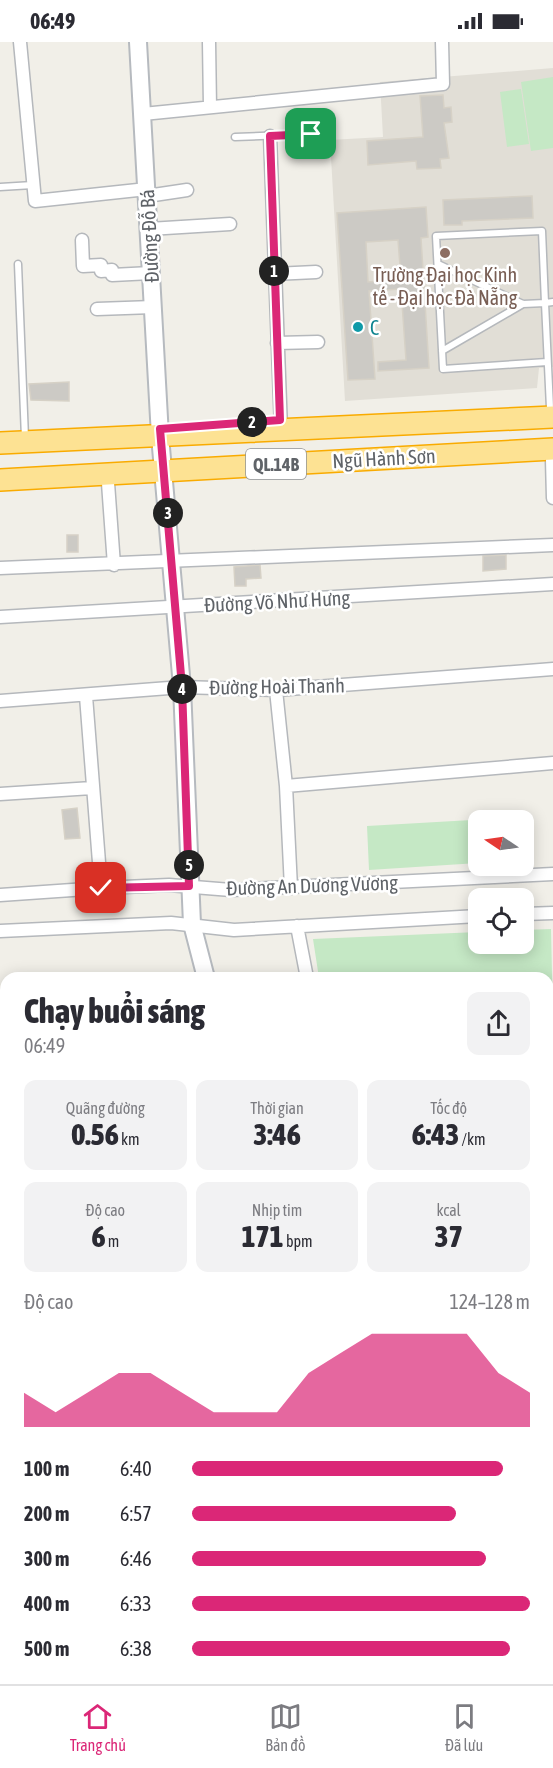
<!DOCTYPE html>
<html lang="vi">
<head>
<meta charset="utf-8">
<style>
	body { margin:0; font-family:"Asap Condensed",sans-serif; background:#f2f2f3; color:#2b2b33; height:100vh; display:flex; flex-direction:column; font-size:22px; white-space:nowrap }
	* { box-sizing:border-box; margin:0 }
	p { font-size:20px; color:#7c7c81 }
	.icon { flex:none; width:33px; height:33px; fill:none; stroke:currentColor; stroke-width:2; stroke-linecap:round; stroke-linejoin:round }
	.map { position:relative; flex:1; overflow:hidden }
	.details { position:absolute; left:0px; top:930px; width:554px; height:712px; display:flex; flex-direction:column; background:#fff; border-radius:18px 18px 0 0; box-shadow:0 3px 15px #0003 }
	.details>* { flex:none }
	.needle { width:39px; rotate:283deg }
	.buttons { position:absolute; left:468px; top:768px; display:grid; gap:12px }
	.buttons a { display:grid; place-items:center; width:66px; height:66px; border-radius:12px; background:#fff; box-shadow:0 3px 15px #0003; font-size:30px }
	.pin { position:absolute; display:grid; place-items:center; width:51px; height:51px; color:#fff; margin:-26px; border-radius:12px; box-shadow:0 3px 9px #0006 }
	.km { position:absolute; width:30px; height:30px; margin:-15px; border-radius:50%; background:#222; color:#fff; font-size:16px; line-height:30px; text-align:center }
	.round { display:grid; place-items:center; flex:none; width:63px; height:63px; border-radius:12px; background:#f2f2f3 }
	.summary { display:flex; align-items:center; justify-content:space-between; height:102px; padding:0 24px }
	h1 { font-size:33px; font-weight:800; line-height:45px }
	.metrics { display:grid; grid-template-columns:repeat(3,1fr); gap:9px; height:102px; padding:6px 24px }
	.metrics div { display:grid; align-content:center; border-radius:12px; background:#f2f2f3; text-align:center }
	.metrics b { font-size:30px; font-weight:800 }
	.metrics small { font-size:16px; font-weight:400 }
	.metrics p { font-size:16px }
	.chart { height:168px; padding:12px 24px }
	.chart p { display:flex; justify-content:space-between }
	.chart svg { width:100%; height:108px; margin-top:6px; fill:#db2777; opacity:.7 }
	ul { padding:0 24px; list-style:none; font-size:20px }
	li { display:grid; grid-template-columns:96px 72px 1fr; align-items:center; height:45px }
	li i { height:15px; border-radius:8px; background:#db2777 }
	.status { display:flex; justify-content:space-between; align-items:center; height:42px; padding:0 30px; background:#fff; direction:ltr }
	.status svg { height:16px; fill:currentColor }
	.menu { display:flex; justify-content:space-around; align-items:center; height:84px; border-top:2px solid #e1e1e2; background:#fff; font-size:16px; color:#7c7c81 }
	.menu a { display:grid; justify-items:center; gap:3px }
	.menu .active { color:#db2777 }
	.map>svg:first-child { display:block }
	.education { fill:#e1ded6 }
	.green { fill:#c5e8c5 }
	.water { fill:#aadaff }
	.building { fill:#cccac5; stroke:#d6d1c6; stroke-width:1.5; fill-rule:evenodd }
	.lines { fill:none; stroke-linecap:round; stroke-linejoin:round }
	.lane-casing { stroke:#b5b8bc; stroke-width:9 }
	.street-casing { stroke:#b5b8bc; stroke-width:15 }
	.secondary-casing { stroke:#b6babf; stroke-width:20 }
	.highway-casing { stroke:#f9ab00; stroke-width:24 }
	.path { stroke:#9cc7a9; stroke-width:2; stroke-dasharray:6 3; stroke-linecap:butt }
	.lane { stroke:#fff; stroke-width:6 }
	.street { stroke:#fff; stroke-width:12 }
	.secondary { stroke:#fff; stroke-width:16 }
	.highway { stroke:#fde293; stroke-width:21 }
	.route-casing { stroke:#fff; stroke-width:12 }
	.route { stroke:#db2777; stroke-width:8 }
	.education-dot { fill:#8d6e63; stroke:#fff; stroke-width:2 }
	.culture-dot { fill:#0f9aa8; stroke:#fff; stroke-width:2 }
	.labels { text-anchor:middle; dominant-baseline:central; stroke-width:5; stroke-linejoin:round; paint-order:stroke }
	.shield { fill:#fff; stroke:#8f9295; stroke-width:1.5 }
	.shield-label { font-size:18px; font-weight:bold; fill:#5f6368 }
	.street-label { font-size:20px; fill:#5f6368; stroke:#fff }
	.education-label { font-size:20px; fill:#785e54; stroke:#fff }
	.culture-label { font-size:20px; fill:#0d838f; stroke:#fff; text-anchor:start }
</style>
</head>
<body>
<div class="status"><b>06:49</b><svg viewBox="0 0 49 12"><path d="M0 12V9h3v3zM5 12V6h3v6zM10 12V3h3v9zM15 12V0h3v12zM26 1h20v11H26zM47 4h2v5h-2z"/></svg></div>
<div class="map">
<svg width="553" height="1642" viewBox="0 0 553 1642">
	<rect width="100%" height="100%" fill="#f1efe8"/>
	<!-- education -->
	<path class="education" d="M553 26V325L539 326 537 346 345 359 330 98 383 95 380 40Z"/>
	<!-- green -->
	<path class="green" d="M553 35V106L531 109 521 40Z
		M521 47 529 102 507 105 500 50Z
		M489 777 478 778V821L369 828 367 784Z
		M551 887 553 978 548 979V936H319L313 897 478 890V902H524V888Z"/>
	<!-- water -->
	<path class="water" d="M553 1137V1642H0V1301L6 1299V1636H548V1138Z"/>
	<!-- building -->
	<path class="building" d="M443 53 444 66 451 65 452 80 444 81 449 116 440 117 441 126 417 127 416 119 368 123 367 99 423 95 420 54Z
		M532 154 533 176 462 179V183H444L443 158Z
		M426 165 428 195 421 196 429 326 378 329V320L406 318 401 247 369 249 375 337 348 338 337 171ZM398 198 401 237 368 240 366 200Z
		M69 340V359L31 358 29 342Z
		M67 493H78V510H67Z
		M506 513V527L483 529V514Z
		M260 523 261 536 246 537V544H235L234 525Z
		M77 766 80 796 65 797 62 768Z"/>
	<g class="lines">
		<defs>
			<path id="lane" d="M235 95 311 92
				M0 145 33 143
				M18 222 25 396
				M438 222 523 262 545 261 542 189 436 194 443 327 547 320
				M442 309 523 262
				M550 366 545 261 553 260"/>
			<path id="street" d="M20 0 35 159 147 147
				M209 0 210 65
				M143 72 443 42 442 0
				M270 94 281 387
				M147 154 187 148
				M149 187 230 182
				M82 198 83 224 101 223V229L112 228V233L151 231
				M274 232 316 230
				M97 267 153 265
				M277 301 318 300
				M552 418 553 456
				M108 441 114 523
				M0 526 553 503
				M0 575 553 542
				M276 648 286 744 291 846
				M86 654 101 846
				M0 659 182 645 276 648 553 627
				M286 744 553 721
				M0 752 92 746
				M0 853 101 846 169 843 231 848 553 832
				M524 872 553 871
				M297 884 307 936
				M0 889 171 881 234 888 478 874
				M548 987 553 986
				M0 999H6
				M0 1103 6 1102"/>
			<path id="secondary" d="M138 0 160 394 182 645 192 882 206 936
				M548 1097 553 1095
				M0 1218 6 1217"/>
			<path id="highway" d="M0 401 553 375
				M0 438 553 407"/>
		</defs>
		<!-- lane casing -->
		<use href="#lane" class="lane-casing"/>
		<!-- street casing -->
		<use href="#street" class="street-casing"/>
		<!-- secondary casing -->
		<use href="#secondary" class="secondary-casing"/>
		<!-- highway casing -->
		<use href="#highway" class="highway-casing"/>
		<!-- path -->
		<path class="path" d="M0 1246 6 1245"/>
		<!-- lane -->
		<use href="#lane" class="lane"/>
		<!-- street -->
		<use href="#street" class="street"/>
		<!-- secondary -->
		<use href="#secondary" class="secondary"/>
		<!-- highway -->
		<use href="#highway" class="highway"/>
	</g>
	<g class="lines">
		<defs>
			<path id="route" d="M101 846 189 844 182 645 160 387 280 378 270 94 311 92"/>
		</defs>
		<!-- route casing -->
		<use href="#route" class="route-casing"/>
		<!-- route -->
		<use href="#route" class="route"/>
	</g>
	<!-- markers -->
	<circle class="education-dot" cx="445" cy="211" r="6"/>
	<circle class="culture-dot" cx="358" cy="285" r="6"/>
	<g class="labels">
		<!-- shield labels -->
		<rect class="shield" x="246" y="407" width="60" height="30" rx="4.5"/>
		<g class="shield-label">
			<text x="276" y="422">QL.14B</text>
		</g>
		<!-- street labels -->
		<g class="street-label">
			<text transform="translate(149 194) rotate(-93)">Đường Đỗ Bá</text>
			<text transform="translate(384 416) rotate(-3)">Ngũ Hành Sơn</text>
			<text transform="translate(277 559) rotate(-3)">Đường Võ Như Hưng</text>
			<text transform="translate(277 644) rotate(-1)">Đường Hoài Thanh</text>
			<text transform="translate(312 843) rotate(-2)">Đường An Dương Vương</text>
		</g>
		<!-- education labels -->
		<g class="education-label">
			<text x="445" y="232">Trường Đại học Kinh<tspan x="445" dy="23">tế - Đại học Đà Nẵng</tspan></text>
		</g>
		<!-- culture labels -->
		<g class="culture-label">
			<text x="370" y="285">C</text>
		</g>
	</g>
</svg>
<div class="buttons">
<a><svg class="needle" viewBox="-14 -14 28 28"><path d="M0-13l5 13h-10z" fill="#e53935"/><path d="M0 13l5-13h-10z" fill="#7c7c81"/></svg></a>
<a><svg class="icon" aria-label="locate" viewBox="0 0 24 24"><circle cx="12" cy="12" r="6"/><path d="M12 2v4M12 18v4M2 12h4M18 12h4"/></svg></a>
</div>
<div class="pin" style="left:311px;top:92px;background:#1e9e55"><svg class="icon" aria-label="arrive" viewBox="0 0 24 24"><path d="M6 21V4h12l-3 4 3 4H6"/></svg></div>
<div class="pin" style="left:101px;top:846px;background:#d93025"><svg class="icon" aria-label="check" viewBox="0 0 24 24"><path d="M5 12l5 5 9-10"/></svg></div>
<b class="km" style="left:274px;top:229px">1</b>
<b class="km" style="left:252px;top:380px">2</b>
<b class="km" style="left:168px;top:471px">3</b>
<b class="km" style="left:182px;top:647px">4</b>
<b class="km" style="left:189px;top:823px">5</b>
<section class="details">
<div class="summary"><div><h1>Chạy buổi sáng</h1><p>06:49</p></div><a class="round"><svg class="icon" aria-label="share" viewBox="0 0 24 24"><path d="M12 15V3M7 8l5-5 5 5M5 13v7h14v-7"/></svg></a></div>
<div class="metrics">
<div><p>Quãng đường</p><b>0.56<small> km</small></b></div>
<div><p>Thời gian</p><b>3:46</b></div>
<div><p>Tốc độ</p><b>6:43<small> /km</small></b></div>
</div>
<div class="metrics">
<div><p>Độ cao</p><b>6<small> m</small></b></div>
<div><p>Nhịp tim</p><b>171<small> bpm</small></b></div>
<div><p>kcal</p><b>37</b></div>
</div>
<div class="chart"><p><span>Độ cao</span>124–128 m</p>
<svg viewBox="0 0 160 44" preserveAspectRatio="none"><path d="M0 44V30L10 38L20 30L30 22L40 22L50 30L60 38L70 38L80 38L90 22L100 14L110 6L120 6L130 6L140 6L150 22L160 30V44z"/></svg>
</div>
<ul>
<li><b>100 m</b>6:40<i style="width:92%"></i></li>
<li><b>200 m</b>6:57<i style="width:78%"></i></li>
<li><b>300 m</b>6:46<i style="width:87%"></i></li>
<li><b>400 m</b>6:33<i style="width:100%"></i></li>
<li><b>500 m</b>6:38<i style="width:94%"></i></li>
</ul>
</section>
</div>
<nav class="menu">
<a class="active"><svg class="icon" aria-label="home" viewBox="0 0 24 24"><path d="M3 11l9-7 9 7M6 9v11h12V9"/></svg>Trang chủ</a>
<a><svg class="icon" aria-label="map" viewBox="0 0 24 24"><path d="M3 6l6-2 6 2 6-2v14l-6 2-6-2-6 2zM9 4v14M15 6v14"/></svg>Bản đồ</a>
<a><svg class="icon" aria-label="saved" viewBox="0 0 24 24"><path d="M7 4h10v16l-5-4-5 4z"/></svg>Đã lưu</a>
</nav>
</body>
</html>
